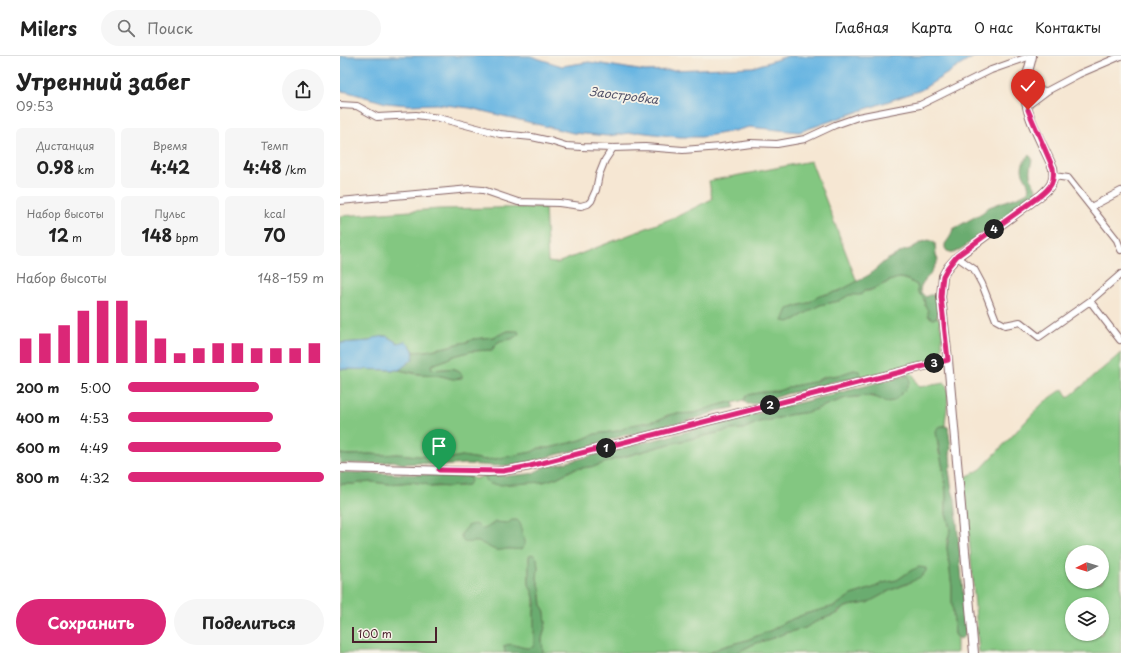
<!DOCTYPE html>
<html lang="ru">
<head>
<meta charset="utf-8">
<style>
	body { margin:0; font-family:"Playpen Sans",sans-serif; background:#f6f6f6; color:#222; height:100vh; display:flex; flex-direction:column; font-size:15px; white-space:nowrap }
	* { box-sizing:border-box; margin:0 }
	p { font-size:13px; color:#767676 }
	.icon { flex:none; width:22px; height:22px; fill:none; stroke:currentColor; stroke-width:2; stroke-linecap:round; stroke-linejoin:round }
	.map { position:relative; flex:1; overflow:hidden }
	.details { display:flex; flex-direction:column; background:#fff; width:340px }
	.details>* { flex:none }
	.needle { width:26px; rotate:265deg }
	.controls { position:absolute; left:725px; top:489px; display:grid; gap:8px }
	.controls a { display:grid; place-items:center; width:44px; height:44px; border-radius:50%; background:#fff; box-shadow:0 1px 3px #0004; font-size:20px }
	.scale { position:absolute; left:12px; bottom:10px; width:85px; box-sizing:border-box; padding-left:4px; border:2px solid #4a1f2b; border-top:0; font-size:11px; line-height:14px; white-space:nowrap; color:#4a1f2b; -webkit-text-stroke:3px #f7f3e8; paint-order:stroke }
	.pin { position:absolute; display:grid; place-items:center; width:34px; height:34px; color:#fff; margin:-41px -17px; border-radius:50% 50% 50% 0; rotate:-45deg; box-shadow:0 0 4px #0007 }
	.pin .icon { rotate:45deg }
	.km { position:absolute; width:20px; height:20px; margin:-10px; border-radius:50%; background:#222; color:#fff; font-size:11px; line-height:20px; text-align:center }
	.round { display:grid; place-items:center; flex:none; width:42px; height:42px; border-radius:21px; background:#f6f6f6 }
	.head { display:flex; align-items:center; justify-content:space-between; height:68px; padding:0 16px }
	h1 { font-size:22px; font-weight:700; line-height:30px }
	.stats { display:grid; grid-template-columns:repeat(3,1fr); gap:6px; height:68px; padding:4px 16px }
	.stats div { display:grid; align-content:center; border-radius:6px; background:#f6f6f6; text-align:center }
	.stats b { font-size:17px; font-weight:700 }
	.stats small { font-size:11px; font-weight:400 }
	.stats p { font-size:11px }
	.chart { height:112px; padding:8px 16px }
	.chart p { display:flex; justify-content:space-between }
	.chart svg { width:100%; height:72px; margin-top:4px; stroke:#db2777; stroke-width:6 }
	.primary-button { display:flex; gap:8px; margin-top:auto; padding:8px 16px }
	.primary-button a { flex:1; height:46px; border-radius:24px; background:#db2777; color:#fff; font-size:16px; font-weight:700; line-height:46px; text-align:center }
	.primary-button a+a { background:#f6f6f6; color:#222 }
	ul { padding:0 16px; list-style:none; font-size:13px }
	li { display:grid; grid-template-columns:64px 48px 1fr; align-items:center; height:30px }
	li i { height:10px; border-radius:5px; background:#db2777 }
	header { display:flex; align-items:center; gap:24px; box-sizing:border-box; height:56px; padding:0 20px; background:#fff; border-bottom:1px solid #e0e0e0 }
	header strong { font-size:19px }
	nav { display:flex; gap:22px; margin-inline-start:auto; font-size:14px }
	.search { width:280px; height:36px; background:#f6f6f6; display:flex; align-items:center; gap:10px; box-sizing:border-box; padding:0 14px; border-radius:22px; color:#767676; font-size:15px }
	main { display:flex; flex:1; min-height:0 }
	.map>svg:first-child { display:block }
	.green { fill:#83c781; stroke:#667356; fill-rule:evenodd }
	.forest { fill:#6aac6f; stroke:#5a664d }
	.water { fill:#68b5e2; stroke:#596a86 }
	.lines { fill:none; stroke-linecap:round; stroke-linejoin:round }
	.minor-casing { stroke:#866566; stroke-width:8 }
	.tertiary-casing { stroke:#866566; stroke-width:10 }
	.minor { stroke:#fff; stroke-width:6 }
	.tertiary { stroke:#fff; stroke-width:8 }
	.route-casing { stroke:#fff; stroke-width:8 }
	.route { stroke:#db2777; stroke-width:5 }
	.labels { text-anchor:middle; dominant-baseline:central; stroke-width:3.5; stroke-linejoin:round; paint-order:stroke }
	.water-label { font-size:12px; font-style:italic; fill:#54546b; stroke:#f7f3e8 }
</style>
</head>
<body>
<header>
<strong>Milers</strong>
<div class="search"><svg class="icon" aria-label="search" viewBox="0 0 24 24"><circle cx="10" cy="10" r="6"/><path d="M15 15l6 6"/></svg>Поиск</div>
<nav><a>Главная</a><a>Карта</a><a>О нас</a><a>Контакты</a></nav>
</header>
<main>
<section class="details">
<div class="head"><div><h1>Утренний забег</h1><p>09:53</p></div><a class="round"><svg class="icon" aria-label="share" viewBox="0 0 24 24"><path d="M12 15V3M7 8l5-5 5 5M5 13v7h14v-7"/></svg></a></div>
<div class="stats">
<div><p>Дистанция</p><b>0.98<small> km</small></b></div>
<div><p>Время</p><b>4:42</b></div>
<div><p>Темп</p><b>4:48<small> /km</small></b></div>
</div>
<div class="stats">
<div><p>Набор высоты</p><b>12<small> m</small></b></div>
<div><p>Пульс</p><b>148<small> bpm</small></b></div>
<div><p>kcal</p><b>70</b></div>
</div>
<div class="chart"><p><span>Набор высоты</span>148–159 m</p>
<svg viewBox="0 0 160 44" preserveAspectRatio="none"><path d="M5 44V29M15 44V26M25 44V21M35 44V12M45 44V6M55 44V6M65 44V18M75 44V29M85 44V38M95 44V35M105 44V32M115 44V32M125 44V35M135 44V35M145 44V35M155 44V32"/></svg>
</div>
<ul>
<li><b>200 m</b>5:00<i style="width:67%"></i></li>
<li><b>400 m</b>4:53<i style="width:74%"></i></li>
<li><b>600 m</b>4:49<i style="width:78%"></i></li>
<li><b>800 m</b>4:32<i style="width:100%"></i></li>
</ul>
<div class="primary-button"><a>Сохранить</a><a>Поделиться</a></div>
</section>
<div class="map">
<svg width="781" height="597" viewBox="0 0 781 597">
	<rect width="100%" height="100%" fill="#f7f3e8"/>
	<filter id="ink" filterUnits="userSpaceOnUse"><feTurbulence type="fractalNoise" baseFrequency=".025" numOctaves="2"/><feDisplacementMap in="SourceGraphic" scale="8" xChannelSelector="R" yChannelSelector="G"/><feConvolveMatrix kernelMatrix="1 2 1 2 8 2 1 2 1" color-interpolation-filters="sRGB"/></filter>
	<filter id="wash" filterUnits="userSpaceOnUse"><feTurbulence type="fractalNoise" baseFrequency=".012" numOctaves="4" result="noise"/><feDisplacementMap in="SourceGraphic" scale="16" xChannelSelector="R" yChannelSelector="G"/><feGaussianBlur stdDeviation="0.9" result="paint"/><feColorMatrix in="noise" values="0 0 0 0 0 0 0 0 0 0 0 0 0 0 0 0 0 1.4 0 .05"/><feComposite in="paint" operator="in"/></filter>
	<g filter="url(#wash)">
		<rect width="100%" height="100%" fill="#f6e7d3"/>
		<!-- green -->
		<path class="green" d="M471 105 517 226 499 235 479 240 468 247 454 251V264L480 249 499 245 509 239 524 235H529L557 222 566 223 577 229 578 236 584 243 585 249 593 263 597 261 599 263 602 278V292L600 299 595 303 518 322 521 318 514 314 499 319 484 321 474 326 453 330 438 335 423 336 408 339 404 344 393 347H386L355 357 328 359 318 364 292 370 278 375 255 378 241 384 230 387 209 392H199L192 396 155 403 145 404 122 400 112 402 93 400H78L58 398 42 399 31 398 9 399 0 398V313L59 314 76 318 97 319 113 323 121 316C113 309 102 315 92 313L91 310 94 308 103 305 114 300 132 295 152 294C153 292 156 288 158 286 163 283 169 284 174 281V275H168L154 281 133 283 127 286 117 288 106 291 75 297 70 289 58 287 46 280 30 285 0 287V160L99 153 205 151 208 206 217 207 340 159 372 143 369 125Z
			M781 297V597H639L624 422 641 413 703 347 723 333 728 342ZM732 496H762V526H732ZM732 548H762V578H732Z
			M571 317C576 321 575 327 579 331L605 327C612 339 605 356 605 370H602L596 375 599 397 601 403 604 418 606 439V458L609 469 610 477 607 485V492L612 531V545L615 578 617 581V597H393L404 593 414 588 436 581 445 577 465 572 479 564 499 557 502 553 509 550 527 547 549 535 567 528 584 518 572 514 557 524 543 527 533 532 511 539 495 550 465 558 445 566 432 574 407 584 382 591 369 597H203L202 583 206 567 205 557 202 550 201 537 197 523 198 512 197 503 189 501V528L194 541V557L195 586 194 590C183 597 175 584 164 590L165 597H0V428H15L19 427 32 426 50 428 71 426 86 428 90 431 124 430 130 422 126 420H131L134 423C138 423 142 420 146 419L203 426 216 422 234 413 256 410 272 404 333 387 390 374 403 373 419 366 436 363 448 359 469 356 489 348 506 342 528 340 554 345 568 329 569 320H564L567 318Z"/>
		<!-- forest -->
		<path class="forest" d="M689 99 692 102C692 107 689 113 690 119 691 126 697 130 697 138L624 191 614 197 607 195 605 192V188L610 181 613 173 642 157 649 151 680 140 688 136C692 121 672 118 689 99Z
			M589 184 595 187 596 199 598 204C595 209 593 213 590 218 584 226 574 233 586 241L589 239H594C600 244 599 254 597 261L593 263 588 260V255L585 249 584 243 578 236 577 229C573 227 569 224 565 223 554 218 537 235 524 235L521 239H509L499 245 480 249 454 264 449 266 443 265 448 253 468 247 479 240 499 235 505 232 529 219 545 205 563 195 570 193 582 186Z
			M168 275H178L179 278 172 283 160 285 157 287 152 294 132 295 114 300 103 305 91 309 92 313C103 316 115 307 122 319V322L113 323 97 319 80 318 59 314 73 303 74 296 86 295 106 291 117 288 127 286 133 283 154 281Z
			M514 314 519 315 521 319 518 322 491 326 478 331 446 338 421 347 412 348H407L404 344 408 339 423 336 438 335 453 330 474 326 484 321 499 319Z
			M564 320H569L570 325 566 333 554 345 546 346 533 340H528L506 342 489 348 469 356 448 359 436 363 419 366 403 373 390 374 333 387 272 404 256 410 234 413 216 422 203 426 160 429 150 428 147 426 145 421 149 419 168 420 188 418 193 417 206 410 216 409Z
			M390 346 393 347 394 350 393 352 377 355 361 361 339 367 329 368 324 371 292 379H285L245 392 207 401 186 408 174 409 154 410 126 408 100 410 80 407 63 408 53 405 34 408 0 407V398L9 399 31 398 42 399 58 398 78 400H93L112 402 122 400 145 404 155 403 192 396 199 392H209L230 387 241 384 255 378 278 375 292 369 318 364 332 358 355 357 372 351Z
			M602 370H605L608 371 611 392 610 398 611 411 609 414 612 434 615 443 626 572C626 577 625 581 620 583L617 581 615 578 612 545V531L607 492 610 473 608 464 606 458V439L604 418 597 382 596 375 598 371Z
			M0 416 126 420 130 422 131 426 128 429 107 431 98 430 90 431 86 428 71 426 50 428 32 426 19 427 15 428H0Z
			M172 464H177C182 468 181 471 182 477 184 484 188 486 182 493 177 494 173 493 169 493 163 493 159 496 153 493 148 491 143 487 138 486 130 485 121 491 121 478L129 469 136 468 142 473C147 473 150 469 155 466L168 467Z
			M192 498 195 500 197 502 198 512 197 523 200 532 202 550 205 557 206 567 202 583 203 597H165L164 590C175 584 184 597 194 590V557L195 546 193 537 190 531 189 528V500Z
			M579 511 586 512V515L582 520 573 525 549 535 527 547 508 550 502 553 496 558 479 564 465 572 445 577 436 581 414 588 404 593 395 597H369L382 591 407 584 432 574 445 566 465 558 495 550 511 539 533 532 543 527 557 524 572 514Z"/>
		<!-- water -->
		<path class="water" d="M0 0H190L222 10 249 6 305 15 413 11 448 0H635L581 34 459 76 409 71 394 75 362 81H339L298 76 268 80 233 77 130 52 97 48 69 49 46 47 8 36 0 35Z
			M46 280 58 287 65 285C72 291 75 294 73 303L59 314 0 313V287L30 285 33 282Z"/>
	</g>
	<g filter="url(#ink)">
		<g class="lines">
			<defs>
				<path id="minor" d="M685 33 707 35 739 18 781 0
					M0 49 17 50 37 61 76 59 99 62 160 78 192 81 210 85 226 90 242 91 273 92 305 91 343 94 381 91 410 87 437 88 465 83 495 69 518 61 580 49 651 14 691 0
					M687 50 707 35
					M714 120 728 122 777 184 781 194
					M0 145 130 133 143 134 178 146 219 147 241 150 248 148 251 145 256 134 259 119 265 104 273 92
					M751 151 781 135
					M617 201 634 213 642 228 656 264 665 269 680 266 699 281 750 245
					M780 284 750 245 781 218"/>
				<path id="tertiary" d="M0 412 149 416 163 415 190 410 608 304
					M634 597 608 304 601 241 603 220 608 211 617 201 700 140C711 131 715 126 713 112 704 91 683 56 685 33 685 22 690 11 692 0"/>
			</defs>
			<!-- minor casing -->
			<use href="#minor" class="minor-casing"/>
			<!-- tertiary casing -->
			<use href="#tertiary" class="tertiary-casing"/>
			<!-- minor -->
			<use href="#minor" class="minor"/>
			<!-- tertiary -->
			<use href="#tertiary" class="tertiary"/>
		</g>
	</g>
	<g class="lines" filter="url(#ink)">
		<defs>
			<path id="route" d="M99 414 163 415 190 410 608 304 601 241 602 228 603 220 608 211 617 200 700 140C711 131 715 126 713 112L688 54"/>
		</defs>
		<!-- route casing -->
		<use href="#route" class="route-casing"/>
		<!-- route -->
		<use href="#route" class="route"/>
	</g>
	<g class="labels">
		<!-- water labels -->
		<g class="water-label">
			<text transform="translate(284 39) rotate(7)">Заостровка</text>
		</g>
	</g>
</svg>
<div class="controls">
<a><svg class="needle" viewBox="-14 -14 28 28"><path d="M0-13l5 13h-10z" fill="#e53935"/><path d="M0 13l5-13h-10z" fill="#767676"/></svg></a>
<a><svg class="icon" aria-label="layers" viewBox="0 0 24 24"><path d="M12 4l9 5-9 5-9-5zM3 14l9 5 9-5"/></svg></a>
</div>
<div class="scale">100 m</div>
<div class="pin" style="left:99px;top:414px;background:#1e9e55"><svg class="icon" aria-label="arrive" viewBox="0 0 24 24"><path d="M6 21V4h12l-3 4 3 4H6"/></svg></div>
<div class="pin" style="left:688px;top:54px;background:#d93025"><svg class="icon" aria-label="check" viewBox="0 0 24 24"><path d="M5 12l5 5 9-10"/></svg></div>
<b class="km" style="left:266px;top:392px">1</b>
<b class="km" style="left:430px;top:349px">2</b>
<b class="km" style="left:594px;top:307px">3</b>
<b class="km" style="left:654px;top:173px">4</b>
</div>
</main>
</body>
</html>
